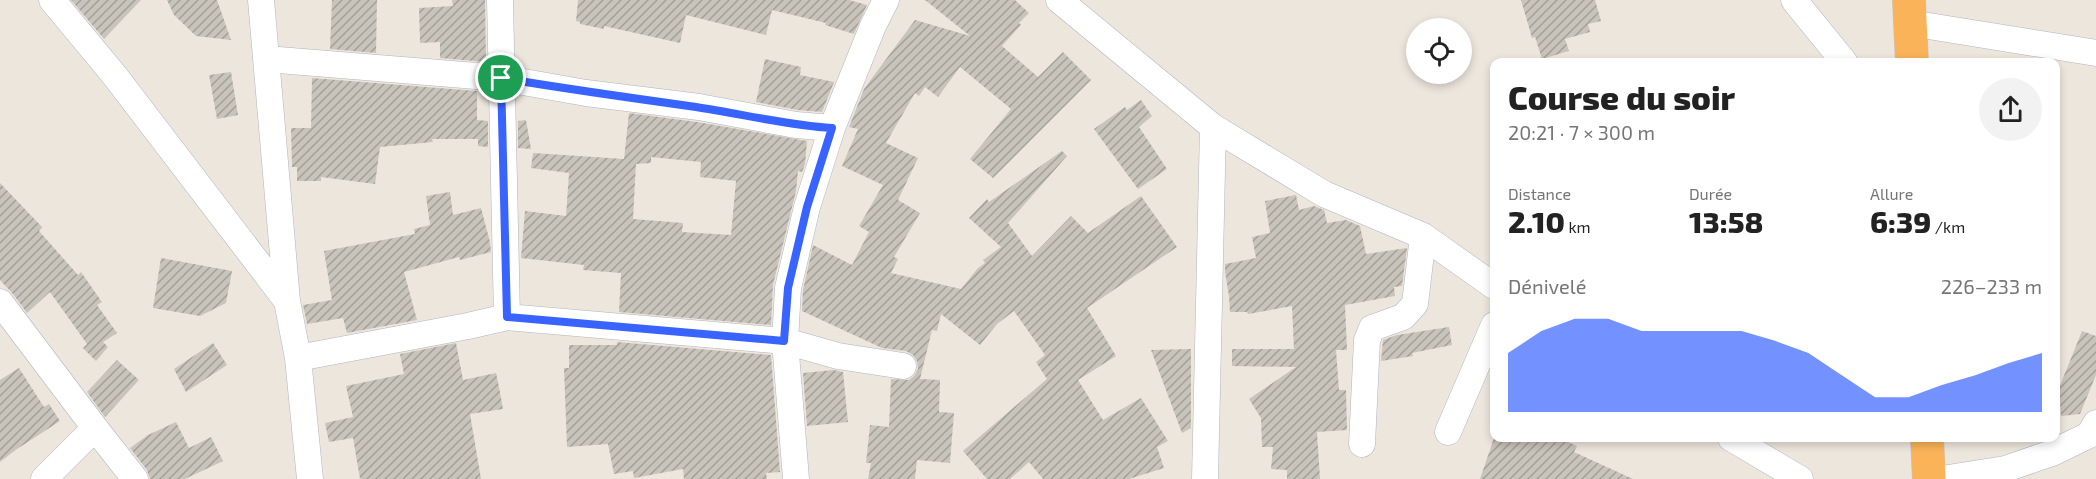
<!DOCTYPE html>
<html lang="fr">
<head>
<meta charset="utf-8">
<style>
	body { margin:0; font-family:"Exo 2",sans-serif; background:#f2f2f2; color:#222; height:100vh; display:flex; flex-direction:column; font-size:22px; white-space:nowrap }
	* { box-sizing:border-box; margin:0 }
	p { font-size:20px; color:#767676 }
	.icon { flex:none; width:33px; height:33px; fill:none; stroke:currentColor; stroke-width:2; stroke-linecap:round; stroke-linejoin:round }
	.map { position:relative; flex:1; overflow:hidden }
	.sheet { position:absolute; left:1490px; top:58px; width:570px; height:384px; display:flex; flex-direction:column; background:#fff; border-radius:12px; box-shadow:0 3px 9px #0003 }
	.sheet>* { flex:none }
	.buttons { position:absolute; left:1406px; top:18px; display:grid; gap:12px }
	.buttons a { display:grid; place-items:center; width:66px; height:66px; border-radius:50%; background:#fff; box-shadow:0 3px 9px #0003; font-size:30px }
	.pin { position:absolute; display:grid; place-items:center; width:51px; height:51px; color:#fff; margin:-26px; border:3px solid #fff; border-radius:50%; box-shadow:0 2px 6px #0007 }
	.round { display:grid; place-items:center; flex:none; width:63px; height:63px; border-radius:32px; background:#f2f2f2 }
	.overview { display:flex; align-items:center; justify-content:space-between; height:102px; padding:0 18px }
	h1 { font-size:33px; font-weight:800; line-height:45px }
	.stats { display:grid; grid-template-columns:repeat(3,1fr); gap:9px; height:102px; padding:6px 18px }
	.stats div { display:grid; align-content:center }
	.stats b { font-size:30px; font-weight:800 }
	.stats small { font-size:16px; font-weight:400 }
	.stats p { font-size:16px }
	.chart { height:168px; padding:12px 18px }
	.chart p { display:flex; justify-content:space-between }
	.chart svg { width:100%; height:108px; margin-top:6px; fill:#3863ff; opacity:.7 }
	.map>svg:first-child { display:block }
	.building { fill:url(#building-hatch); fill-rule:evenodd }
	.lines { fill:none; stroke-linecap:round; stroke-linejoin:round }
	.minor-casing { stroke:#b1b4bf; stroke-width:27 }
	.trunk-casing { stroke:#c8c8c8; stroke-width:34 }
	.minor { stroke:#fff; stroke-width:26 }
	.trunk { stroke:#fab358; stroke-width:33 }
	.route-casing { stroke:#fff; stroke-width:12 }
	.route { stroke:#3863ff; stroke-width:8 }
</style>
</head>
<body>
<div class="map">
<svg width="2096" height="479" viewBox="0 0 2096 479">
	<defs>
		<pattern id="building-hatch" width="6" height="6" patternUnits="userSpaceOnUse" patternTransform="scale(1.5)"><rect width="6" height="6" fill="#c9c4bb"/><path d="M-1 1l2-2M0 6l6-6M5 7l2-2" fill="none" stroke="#a39f98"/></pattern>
	</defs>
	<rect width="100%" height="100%" fill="#ede6dd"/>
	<!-- building -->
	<path class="building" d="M71 0H141L104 39Z
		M167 0H217L231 40 196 36 174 15Z
		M332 0H377L376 53 330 49Z
		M452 0H485L486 62 440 58V42L420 43 419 8 453 6Z
		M578 0H849L867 5 854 34 825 25 826 23 772 10 766 35 686 15 680 43 604 26V29L580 24V22L576 21Z
		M925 0H1015L1029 13 1019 23 1021 25 1002 46 1038 77 1063 52 1091 80 993 178 970 159 1011 109 960 67 938 97 925 87 919 96 915 93 886 143 918 158 898 200 920 213 894 257 898 259 891 273 961 289 978 268 985 263 983 260 1001 247 969 218 987 199 989 202 1062 151 1067 156 1008 223 1032 256 1071 216 1088 233 1141 196 1177 247 1087 308 1116 356 1078 380 1103 420 1141 398 1168 441 1157 447 1164 468 1129 479H1043L1029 462 1010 479H987L963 451 1047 379 1036 362 1045 355 1014 311 997 324 980 345 941 314 937 331 932 330 920 379 940 380 939 412 954 413 950 463 917 460 915 479H868L871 463H866L870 425 889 427 891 379 909 380 914 376 918 369 917 361 913 355 906 351 882 348 802 311 803 290 813 245 852 265 869 232 859 226 883 185 842 166 858 129 849 127 864 89 915 20 970 36Z
		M1521 0H1595L1601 21 1588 24 1590 32 1565 39 1569 51 1542 59 1535 37 1532 38Z
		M765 59 801 67 800 75 834 82 822 112 798 110 756 102Z
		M231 72 238 115 217 119 209 75Z
		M312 78 477 91V120L488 121V147L478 146V139H432L433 142 380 147 375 184 321 177V181H297V167H292L291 128H311Z
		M1141 100 1152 116 1139 127 1167 169 1138 189 1094 129 1125 107 1127 110Z
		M629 113 697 122 807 141 805 164 802 172 798 171 796 191 773 285 771 325 619 312 621 273 583 270 584 265 521 258 525 211 566 216 569 173 531 168 533 153 624 159ZM651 157 701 162 700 177 736 181 731 235 682 232 683 223 633 219 636 164 651 163Z
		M526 120 531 149 518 148V121Z
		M0 183 42 227 39 231 78 275 81 272 102 302 97 305 117 333 103 342 108 347 96 361 83 348 87 344 50 292 27 313 13 294 0 280Z
		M450 192 453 215 481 208 490 242 491 252 460 260 459 257 404 272 417 320 347 333 343 318 307 324 303 305 332 300 324 251 415 234 414 229 430 225 426 196Z
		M1296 195 1299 210 1314 206 1324 210 1327 223 1346 220 1360 226 1366 254 1407 248 1402 286 1394 287 1395 296 1345 305 1347 350H1336L1339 390H1346L1347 430 1317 432 1320 479H1287V470L1271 469 1273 447H1262L1261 418 1249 399 1296 367 1232 366V349H1294L1292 306 1248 314 1247 312H1230L1229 296 1225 272V264L1256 258 1252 237 1270 233 1265 201Z
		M161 258 232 271 226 303 200 316 153 308Z
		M1449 327 1452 345 1412 353 1413 356 1381 361 1383 340 1397 335Z
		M2082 331 2096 336V375L2080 414 2061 416 2059 388Z
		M617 342 771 355 780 472 766 473 767 479H684L683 469 634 478 633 471 614 474 608 444 567 447 564 368H569V345H617Z
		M213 343 227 365 186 392 174 369Z
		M456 343 463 380 496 373 499 387 503 409 470 414 481 479H360L353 438 329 442 325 423 353 417 346 386 404 374 400 354Z
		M1191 349V428L1182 433 1151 350Z
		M117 360 139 380 105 417 87 392Z
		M19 368 44 407 49 404 60 421 17 449 0 462V380Z
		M834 370 843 372 848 422 807 426 803 373Z
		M176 422 189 448 211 437 223 461 185 479H150L147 470 130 448 148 435Z
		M1494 438H1559L1577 446 1574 452 1633 479H1480Z"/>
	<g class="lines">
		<defs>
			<path id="minor" d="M52 0 115 76 287 301
				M261 0 287 301 298 358 310 479
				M500 0 507 317
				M1059 0 1213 127 1324 194 1423 236 1494 286
				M1794 0 1845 63
				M1910 23 2096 53
				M266 59 501 78 586 93 699 107 796 125 832 128 807 207 788 288 785 341 507 317 468 326 298 358
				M832 128 873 26 886 0
				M0 302 95 428 135 479
				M1448 432 1494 325
				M1731 438 1800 479
				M1362 444 1367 340 1372 328 1403 317 1415 304 1423 236
				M44 479 95 428
				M796 479 785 341 838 356 903 366
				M1205 479 1213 127
				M1942 479 2005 469 2052 453 2089 435 2096 423"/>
			<path id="trunk" d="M1909 0 1912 63
				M1927 438 1929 479"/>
		</defs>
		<!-- minor casing -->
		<use href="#minor" class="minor-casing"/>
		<!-- trunk casing -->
		<use href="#trunk" class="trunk-casing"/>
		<!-- minor -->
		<use href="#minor" class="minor"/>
		<!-- trunk -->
		<use href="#trunk" class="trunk"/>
	</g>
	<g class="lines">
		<defs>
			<path id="route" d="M501 78C566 89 631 98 696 107 742 114 786 125 832 128L807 207 788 288 784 341 507 317Z"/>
		</defs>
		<!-- route casing -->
		<use href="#route" class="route-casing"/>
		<!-- route -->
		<use href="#route" class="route"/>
	</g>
</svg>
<div class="buttons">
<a><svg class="icon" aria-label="locate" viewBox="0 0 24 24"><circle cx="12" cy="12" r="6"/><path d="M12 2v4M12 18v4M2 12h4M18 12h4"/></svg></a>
</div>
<div class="pin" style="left:501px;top:78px;background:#1e9e55"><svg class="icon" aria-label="arrive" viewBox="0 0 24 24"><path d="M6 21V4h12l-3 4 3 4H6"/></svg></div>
<section class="sheet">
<div class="overview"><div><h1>Course du soir</h1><p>20:21 · 7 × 300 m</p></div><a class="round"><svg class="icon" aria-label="share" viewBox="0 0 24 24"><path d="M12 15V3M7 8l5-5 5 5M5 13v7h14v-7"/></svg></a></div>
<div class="stats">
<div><p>Distance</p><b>2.10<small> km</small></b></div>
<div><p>Durée</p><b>13:58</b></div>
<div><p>Allure</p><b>6:39<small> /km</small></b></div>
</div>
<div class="chart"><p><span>Dénivelé</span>226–233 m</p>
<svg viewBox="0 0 160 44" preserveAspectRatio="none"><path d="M0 44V20L10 11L20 6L30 6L40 11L50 11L60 11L70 11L80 15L90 20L100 29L110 38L120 38L130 33L140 29L150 24L160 20V44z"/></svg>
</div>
</section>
</div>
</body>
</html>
